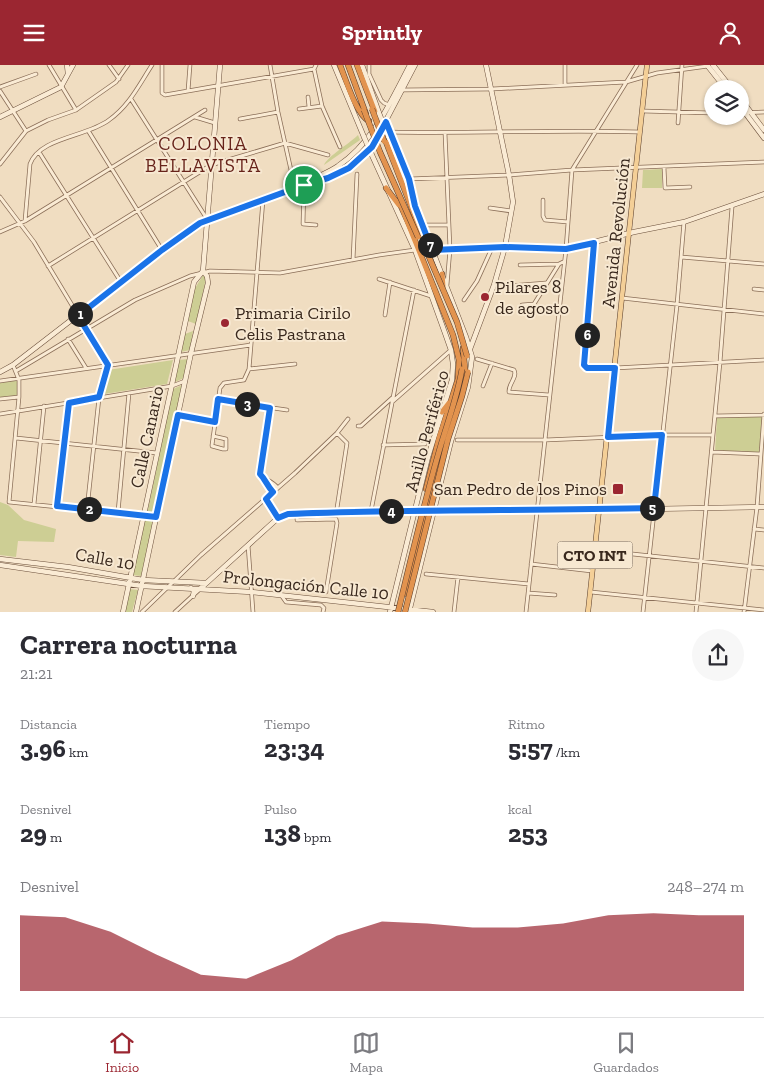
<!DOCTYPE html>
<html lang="es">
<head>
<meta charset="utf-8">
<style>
	body { margin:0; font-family:"Zilla Slab",serif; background:#f7f7f7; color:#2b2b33; height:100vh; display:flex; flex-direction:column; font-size:19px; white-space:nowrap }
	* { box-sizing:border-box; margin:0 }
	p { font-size:16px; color:#7c7c81 }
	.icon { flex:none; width:28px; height:28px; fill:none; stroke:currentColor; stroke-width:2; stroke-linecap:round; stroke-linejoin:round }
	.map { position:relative; height:547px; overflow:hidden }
	.details { display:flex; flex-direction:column; background:#fff; flex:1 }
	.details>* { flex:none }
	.fabs { position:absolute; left:704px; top:15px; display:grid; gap:10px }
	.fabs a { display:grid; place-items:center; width:45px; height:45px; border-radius:50%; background:#fff; box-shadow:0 1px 4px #0004; font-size:25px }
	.pin { position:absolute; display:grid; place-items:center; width:42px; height:42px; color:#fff; margin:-21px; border:2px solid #fff; border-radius:50%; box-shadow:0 1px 5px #0007 }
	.km { position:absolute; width:25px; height:25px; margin:-12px; border-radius:50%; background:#222; color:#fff; font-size:14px; line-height:25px; text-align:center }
	.round { display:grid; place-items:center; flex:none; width:52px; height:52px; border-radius:26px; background:#f7f7f7 }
	.head { display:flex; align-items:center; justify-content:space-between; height:85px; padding:0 20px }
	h1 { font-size:28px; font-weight:700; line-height:38px }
	.stats { display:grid; grid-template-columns:repeat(3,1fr); gap:8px; height:85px; padding:5px 20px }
	.stats div { display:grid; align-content:center }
	.stats b { font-size:25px; font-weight:700 }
	.stats small { font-size:14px; font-weight:400 }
	.stats p { font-size:14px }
	.chart { height:140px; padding:10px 20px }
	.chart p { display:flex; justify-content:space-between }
	.chart svg { width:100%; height:90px; margin-top:5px; fill:#9b2631; opacity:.7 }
	header { display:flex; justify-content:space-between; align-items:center; height:65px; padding:0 20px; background:#9b2631; color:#fff; font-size:22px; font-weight:700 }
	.tab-bar { display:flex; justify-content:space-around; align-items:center; height:70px; border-top:1px solid #e1e1e2; background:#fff; font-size:14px; color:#7c7c81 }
	.tab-bar a { display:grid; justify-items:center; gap:2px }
	.tab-bar .active { color:#9b2631 }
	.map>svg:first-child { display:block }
	.green { fill:#cdce94 }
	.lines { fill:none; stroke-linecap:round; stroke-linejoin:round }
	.street-casing { stroke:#8a6e58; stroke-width:4.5 }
	.secondary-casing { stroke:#6b4f3b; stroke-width:5.5 }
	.primary-casing { stroke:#573c2c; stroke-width:5.5 }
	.highway-casing { stroke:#573c2c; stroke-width:6 }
	.street { stroke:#faebd4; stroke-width:3 }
	.secondary { stroke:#faebd4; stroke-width:4.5 }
	.primary { stroke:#f4cf97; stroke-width:4.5 }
	.highway { stroke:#e2934e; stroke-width:5 }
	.secondary-bridge-casing { stroke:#6b4f3b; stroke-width:5.5; stroke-linecap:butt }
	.highway-bridge-casing { stroke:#573c2c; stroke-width:6; stroke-linecap:butt }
	.secondary-bridge { stroke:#faebd4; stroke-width:4.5 }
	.highway-bridge { stroke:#e2934e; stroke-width:5 }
	.route-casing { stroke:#fff; stroke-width:10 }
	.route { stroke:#1a73e8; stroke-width:6 }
	.poi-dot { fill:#9b2631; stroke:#f7e8d1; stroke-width:2 }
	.labels { text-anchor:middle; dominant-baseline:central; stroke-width:4; stroke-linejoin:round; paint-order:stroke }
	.shield { fill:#f7e8d1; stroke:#726253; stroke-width:1 }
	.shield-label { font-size:16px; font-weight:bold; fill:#39281d }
	.street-label { font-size:18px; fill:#39281d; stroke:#f7e8d1 }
	.poi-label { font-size:18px; fill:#39281d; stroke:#f7e8d1; text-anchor:start }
	.neighbourhood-label { font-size:19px; letter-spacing:1px; fill:#67231a; stroke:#f7e8d1 }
</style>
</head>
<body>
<header><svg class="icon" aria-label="menu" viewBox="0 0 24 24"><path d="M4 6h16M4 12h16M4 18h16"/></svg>Sprintly<svg class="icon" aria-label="person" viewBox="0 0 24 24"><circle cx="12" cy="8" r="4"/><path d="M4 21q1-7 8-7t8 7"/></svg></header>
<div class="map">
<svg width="764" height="547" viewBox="0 0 764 547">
	<rect width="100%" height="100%" fill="#f0ddc1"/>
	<!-- green -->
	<path class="green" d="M358 70 360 75 324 100C328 91 349 79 358 70Z
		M662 104V123H642L643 105Z
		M203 210 206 213 196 259 188 256 194 225Z
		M193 266 190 285 181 287 185 269Z
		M188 294 184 313 175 317 179 295Z
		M173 295 167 319 104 329 108 305Z
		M17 315 19 331 0 333V318Z
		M182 320 154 448 153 450 147 449 173 324Z
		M763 351 759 387H715L717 352Z
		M0 437 8 440 24 455 56 464 54 477 18 476 16 492 0 490Z
		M147 454 153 457 141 511 132 510 144 455Z
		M129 524 138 525 132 547H124Z"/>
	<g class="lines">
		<defs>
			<path id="street" d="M49 0 76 45
				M109 0 119 14
				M162 0V28L165 30 314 4 316 0
				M270 0 278 47 295 123
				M369 0V9L381 35 384 38 389 40
				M565 0V20
				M314 4 322 41 340 82
				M0 22 36 9
				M400 25 492 24 626 17 657 8 708 1
				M0 26 26 66
				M188 26 190 0
				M308 32 309 42
				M131 34 207 154
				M299 44 322 41
				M643 46 712 48
				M740 48 764 47
				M195 52 215 58
				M240 54 278 47
				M678 58 682 0
				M89 67 162 185
				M390 67C474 69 557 64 640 67
				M445 68 450 184 447 220
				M39 87 121 217
				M0 99 26 66 48 55 76 45 116 17 128 0
				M664 102 665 123 690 122
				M409 114 509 110 572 105 764 97
				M304 120 303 159 316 160
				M0 132 34 177 108 300 99 333 87 444
				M543 135V151L545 155 568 157
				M490 143 511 146
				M25 156 30 99C40 72 87 72 109 55 129 41 139 20 152 0
				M423 160H449
				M0 167 25 156 205 45
				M594 178 585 302 615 303 764 295
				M681 192 764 199
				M353 195 357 109
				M520 200 559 199
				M48 201 211 100 285 78 328 90
				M379 214 431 231
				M509 221 546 218
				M754 224 764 225
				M622 233 764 249
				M464 235 477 216 492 183
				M522 240 534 239 559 199 563 197
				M385 250 390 217
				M68 274 86 303
				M477 294 514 305C518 312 508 319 509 327L549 330
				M13 300 19 315V332L9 437 156 452
				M249 304 295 299
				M16 306 135 235 190 211 210 206 280 208 379 190 415 185
				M0 316 251 280
				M483 321 492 298
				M0 334 19 332
				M218 335 287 345
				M392 337 451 285
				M270 343 259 409C266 415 272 416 278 423
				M0 349 172 321 185 316
				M178 350 215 357
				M715 351 764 350
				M358 361H361L392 333
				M213 371 226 374V384H223L212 381V380L220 323 224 318 244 315 249 304 263 135
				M16 373 157 388
				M457 375H545L662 370H713
				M383 380 425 379
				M712 387 760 389
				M266 415 267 420 273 427
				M266 434 278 453
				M34 439 44 341
				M57 441 69 337
				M337 443 347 378 337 368
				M371 446 414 225
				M118 447 129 328
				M297 449V455L336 454 337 458 326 527
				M754 464 764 465
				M248 480 253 547
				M595 485 764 503
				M531 499 592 506
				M426 509 529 519
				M591 527 764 545
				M528 528 555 530
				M281 530 286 537 321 540 324 543 323 547
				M142 547 201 490 295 408 337 368 348 354
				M175 547 200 524
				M454 547 458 512
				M526 547 566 184 572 105 637 0
				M643 547 677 240 684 157
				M696 547 720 297 732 142
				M744 547 757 442 764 349"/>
			<path id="secondary" d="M67 0 68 9
				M334 0 364 72
				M362 0 379 48
				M707 0 726 24
				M713 0 732 24
				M740 33 764 65
				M740 41 764 73
				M0 52 61 22 73 0
				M385 56 409 114 412 125
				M388 71 466 272 472 292 468 322 451 376 409 547
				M371 88 415 185 445 268 451 285 453 299 452 315 428 392 390 547
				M307 118C317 111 328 108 338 101 373 78 391 36 410 0
				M432 185 505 182 566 184 634 167 684 157 764 129
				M470 284 494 220 505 182 513 137 509 110 486 0
				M0 307 13 300 162 185 200 158 304 120 328 113 341 107 357 96 372 82 415 0
				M0 494 68 502 143 515 206 518
				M0 500 142 521 251 527 433 547
				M191 523 194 526 193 531
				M201 523 278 453 288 449 416 445 536 446 764 442
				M123 547 194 217 203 206
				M136 547 191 288 208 218 207 211 203 206 220 0"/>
			<path id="primary" d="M588 547 647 0"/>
			<path id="highway" d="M340 0C346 15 356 49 369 56
				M348 0 366 49
				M357 0 375 47
				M386 77 426 180
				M386 123 399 140
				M399 136 453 270 459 295 458 314 439 373 426 424
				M442 209 443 222
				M462 321 465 304 463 283
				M442 347 449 338
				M428 442 446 372
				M407 529 426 450"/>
		</defs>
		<!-- street casing -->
		<use href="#street" class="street-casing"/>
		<!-- secondary casing -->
		<use href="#secondary" class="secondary-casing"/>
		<!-- primary casing -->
		<use href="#primary" class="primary-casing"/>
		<!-- highway casing -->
		<use href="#highway" class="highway-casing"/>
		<!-- street -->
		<use href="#street" class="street"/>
		<!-- secondary -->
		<use href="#secondary" class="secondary"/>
		<!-- primary -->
		<use href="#primary" class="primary"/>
		<!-- highway -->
		<use href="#highway" class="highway"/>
		<defs>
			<path id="secondary-bridge" d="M379 48 388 71
				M364 72 371 88"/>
			<path id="highway-bridge" d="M372 44 384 76
				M364 45 380 87 418 172
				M423 178 457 257 467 291
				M398 547C411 494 423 442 438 390 446 361 457 334 462 304
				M405 547 448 374 462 331 468 307"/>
		</defs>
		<!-- secondary-bridge casing -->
		<use href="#secondary-bridge" class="secondary-bridge-casing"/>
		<!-- highway-bridge casing -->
		<use href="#highway-bridge" class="highway-bridge-casing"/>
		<!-- secondary-bridge -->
		<use href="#secondary-bridge" class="secondary-bridge"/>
		<!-- highway-bridge -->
		<use href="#highway-bridge" class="highway-bridge"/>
	</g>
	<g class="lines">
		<defs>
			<path id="route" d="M386 57 409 114 415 141 432 185 505 182 566 184 594 178 584 300 587 303H615L608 372 662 370 654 443C532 446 410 444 288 449L278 453 266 434 273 427C267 421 266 415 260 409L270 343 218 334 215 357 178 350 156 452 57 441 69 338 99 332 108 300 78 251 162 185 200 158 304 120 328 113 349 103 372 82Z"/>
		</defs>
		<!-- route casing -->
		<use href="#route" class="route-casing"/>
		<!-- route -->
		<use href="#route" class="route"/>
	</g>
	<!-- markers -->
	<g class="poi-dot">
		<circle cx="485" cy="232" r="5"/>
		<circle cx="225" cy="258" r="5"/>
		<rect x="612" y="418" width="12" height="12" rx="2.5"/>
	</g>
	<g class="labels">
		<!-- shield labels -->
		<rect class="shield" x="557.5" y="476.5" width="75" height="27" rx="4"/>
		<g class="shield-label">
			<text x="595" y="490">CTO INT</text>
		</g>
		<!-- street labels -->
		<g class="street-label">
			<text transform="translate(616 168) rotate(-84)">Avenida Revolución</text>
			<text transform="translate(427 366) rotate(-75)">Anillo Periférico</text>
			<text transform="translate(147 372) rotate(-78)">Calle Canario</text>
			<text transform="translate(105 494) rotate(10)">Calle 10</text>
			<text transform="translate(306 520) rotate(6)">Prolongación Calle 10</text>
		</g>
		<!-- poi labels -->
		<g class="poi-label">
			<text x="495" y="222">Pilares 8<tspan x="495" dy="21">de agosto</tspan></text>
			<text x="235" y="248">Primaria Cirilo<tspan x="235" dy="21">Celis Pastrana</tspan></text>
			<text x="607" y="424" text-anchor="end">San Pedro de los Pinos</text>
		</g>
		<!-- neighbourhood labels -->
		<g class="neighbourhood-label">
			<text x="203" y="78">COLONIA<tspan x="203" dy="22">BELLAVISTA</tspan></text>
		</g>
	</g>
</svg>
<div class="fabs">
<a><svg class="icon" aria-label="layers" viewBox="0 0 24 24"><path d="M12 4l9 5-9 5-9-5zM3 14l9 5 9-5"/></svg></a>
</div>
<div class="pin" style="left:304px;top:120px;background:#1e9e55"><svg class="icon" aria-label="arrive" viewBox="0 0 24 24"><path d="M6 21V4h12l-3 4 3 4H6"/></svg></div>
<b class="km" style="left:80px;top:249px">1</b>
<b class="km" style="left:89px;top:444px">2</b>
<b class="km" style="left:247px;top:339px">3</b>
<b class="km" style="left:391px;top:446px">4</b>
<b class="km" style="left:652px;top:443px">5</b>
<b class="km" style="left:587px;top:270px">6</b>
<b class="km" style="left:430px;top:180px">7</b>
</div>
<section class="details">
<div class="head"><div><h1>Carrera nocturna</h1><p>21:21</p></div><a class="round"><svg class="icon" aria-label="share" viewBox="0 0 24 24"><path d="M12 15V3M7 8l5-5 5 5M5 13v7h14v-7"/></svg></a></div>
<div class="stats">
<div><p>Distancia</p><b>3.96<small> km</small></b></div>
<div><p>Tiempo</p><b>23:34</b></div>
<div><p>Ritmo</p><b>5:57<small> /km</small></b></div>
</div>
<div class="stats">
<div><p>Desnivel</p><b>29<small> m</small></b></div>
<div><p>Pulso</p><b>138<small> bpm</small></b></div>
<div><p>kcal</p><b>253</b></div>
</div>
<div class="chart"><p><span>Desnivel</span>248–274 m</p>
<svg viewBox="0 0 160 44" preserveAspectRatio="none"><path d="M0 44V7L10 8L20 15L30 26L40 36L50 38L60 29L70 17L80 10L90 11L100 13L110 13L120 11L130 7L140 6L150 7L160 7V44z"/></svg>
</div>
</section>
<nav class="tab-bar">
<a class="active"><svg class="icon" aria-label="home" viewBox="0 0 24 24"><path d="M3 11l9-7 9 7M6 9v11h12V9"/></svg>Inicio</a>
<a><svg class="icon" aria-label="map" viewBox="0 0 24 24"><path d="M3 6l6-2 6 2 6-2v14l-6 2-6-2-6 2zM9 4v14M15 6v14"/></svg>Mapa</a>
<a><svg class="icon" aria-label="saved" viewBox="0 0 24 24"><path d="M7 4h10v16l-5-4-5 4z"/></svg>Guardados</a>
</nav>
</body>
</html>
